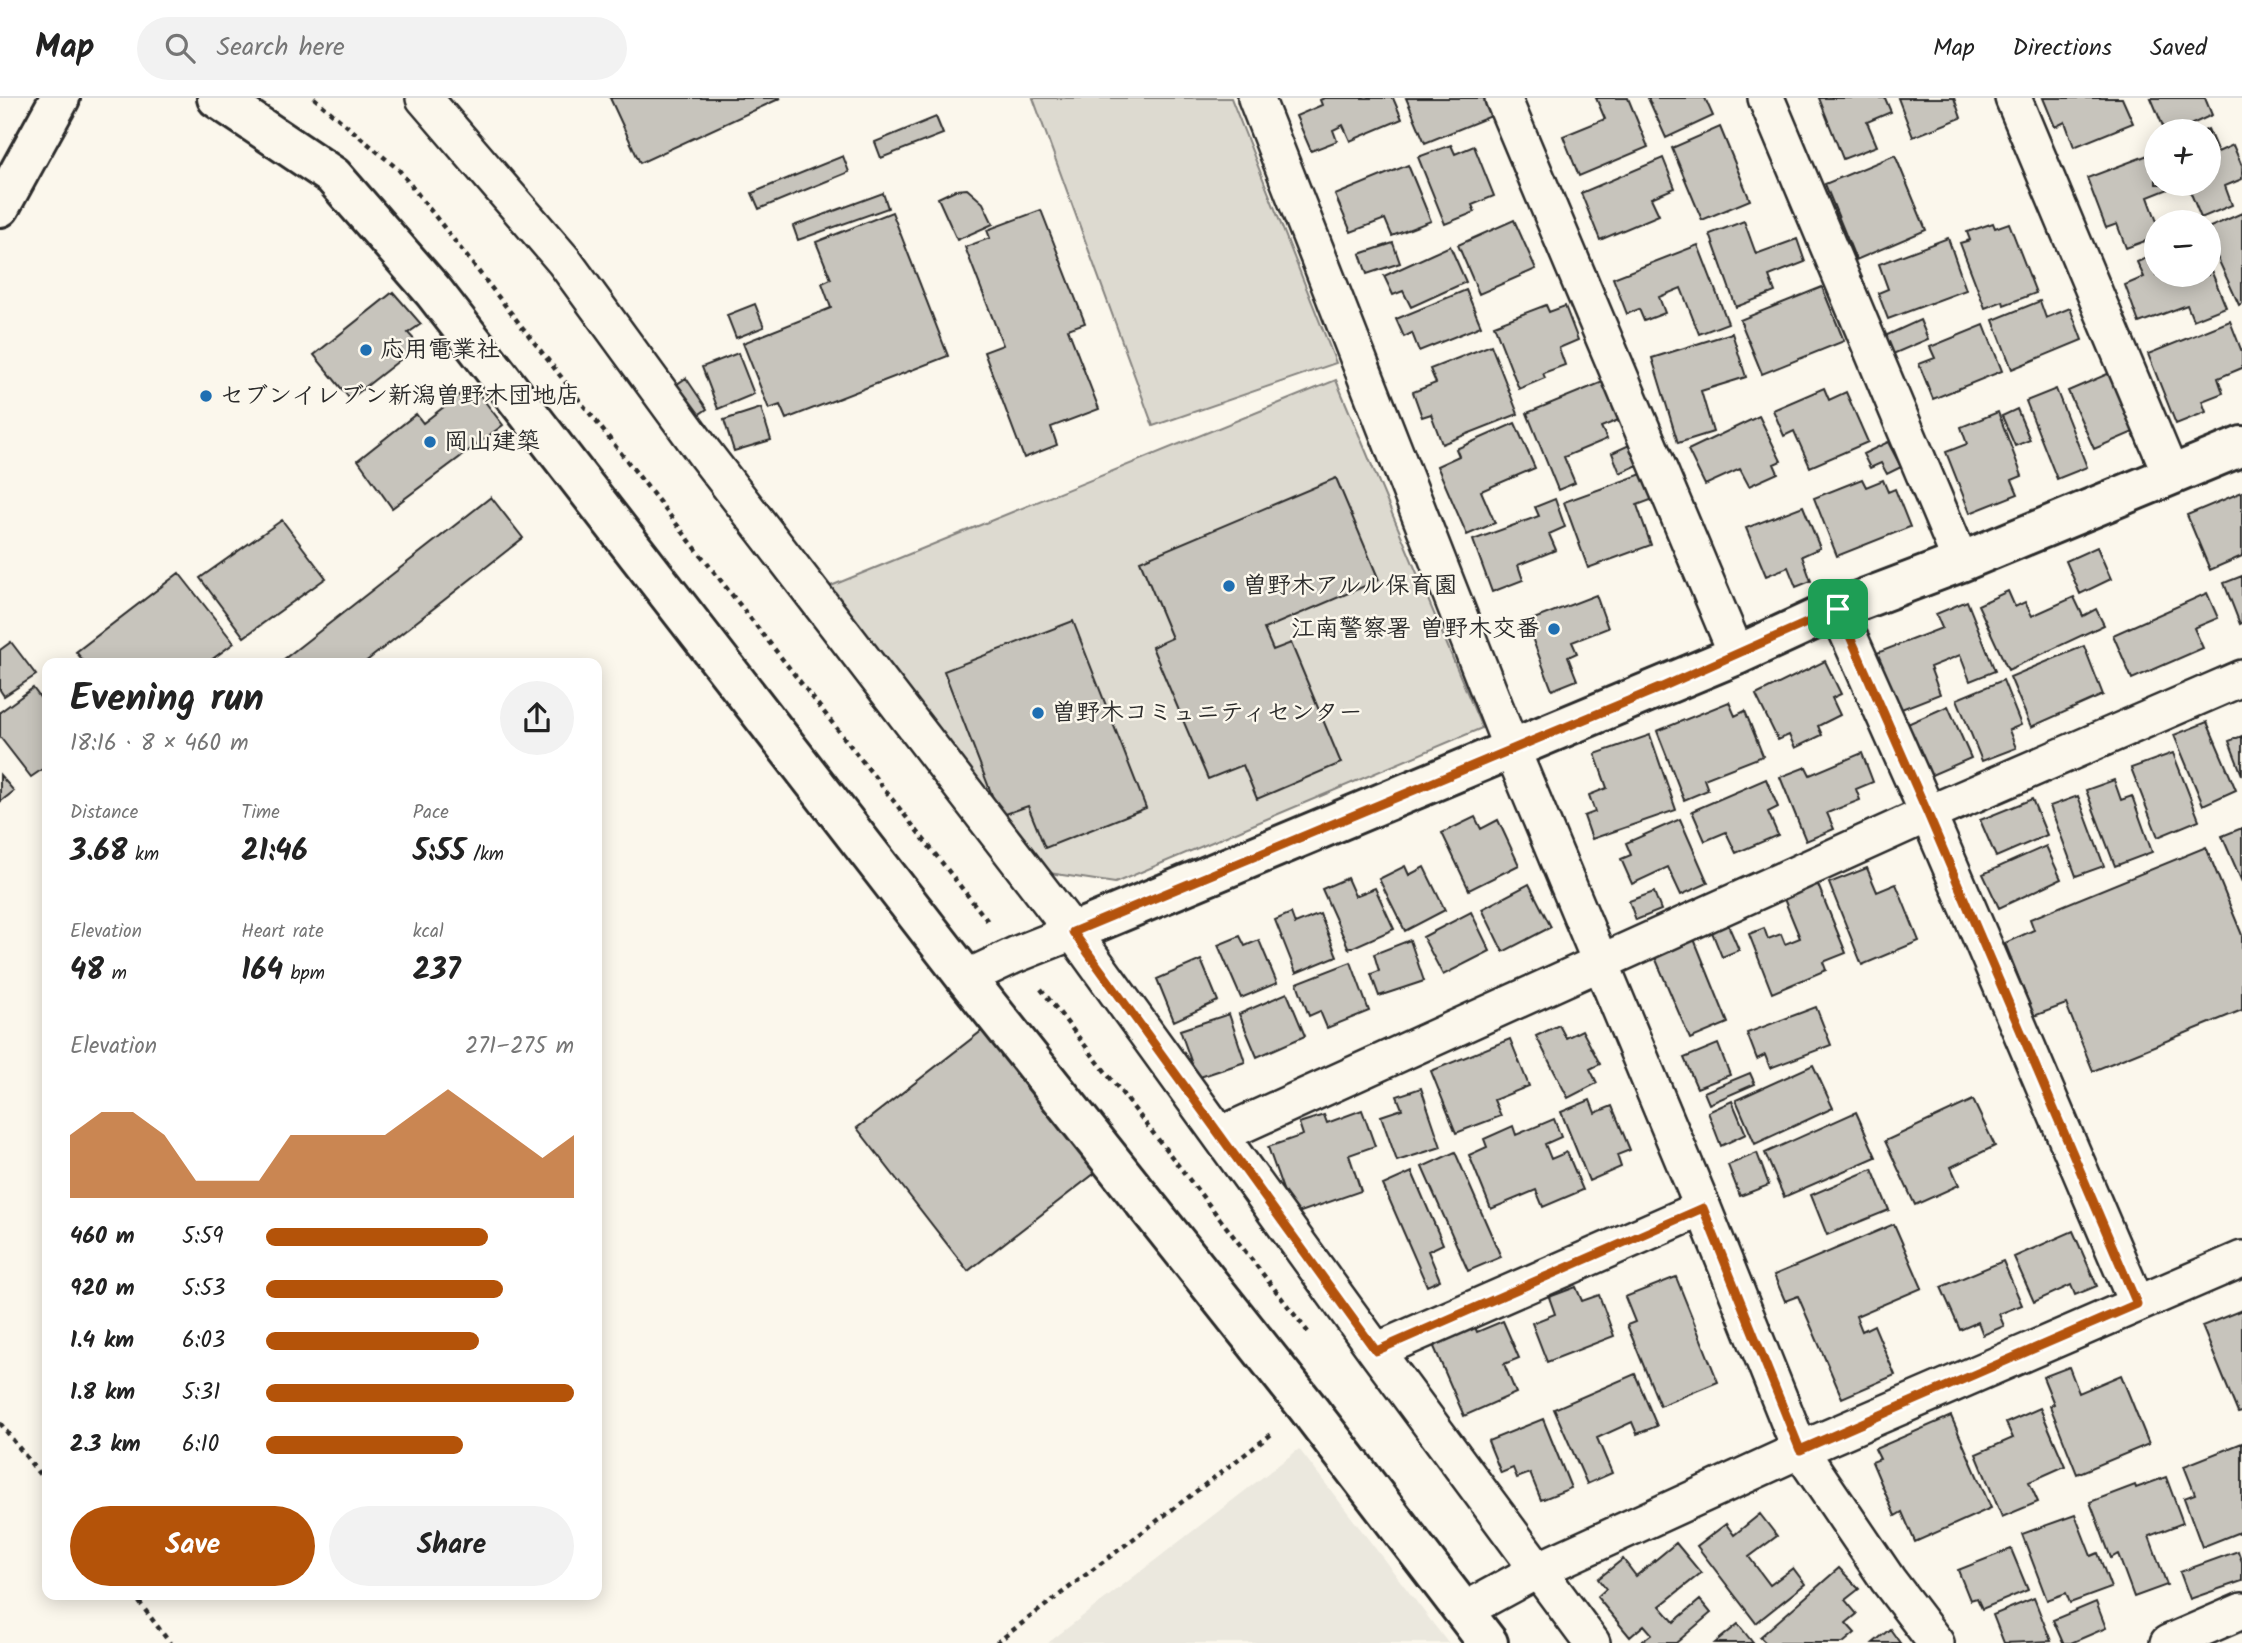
<!DOCTYPE html>
<html lang="en">
<head>
<meta charset="utf-8">
<style>
	body { margin:0; font-family:Kalam,"Klee One",sans-serif; background:#f2f2f2; color:#222; height:100vh; display:flex; flex-direction:column; font-size:26px; white-space:nowrap }
	* { box-sizing:border-box; margin:0 }
	p { font-size:23px; color:#767676 }
	.icon { flex:none; width:38px; height:38px; fill:none; stroke:currentColor; stroke-width:2; stroke-linecap:round; stroke-linejoin:round }
	.map { position:relative; flex:1; overflow:hidden }
	.drawer { position:absolute; left:42px; top:560px; width:560px; height:942px; display:flex; flex-direction:column; background:#fff; border-radius:14px; box-shadow:0 4px 18px #0003 }
	.drawer>* { flex:none }
	.buttons { position:absolute; left:2144px; top:21px; display:grid; gap:14px }
	.buttons a { display:grid; place-items:center; width:77px; height:77px; border-radius:50%; background:#fff; box-shadow:0 4px 18px #0003; font-size:35px }
	.pin { position:absolute; display:grid; place-items:center; width:60px; height:60px; color:#fff; margin:-30px; border-radius:14px; box-shadow:0 4px 10px #0006 }
	.round { display:grid; place-items:center; flex:none; width:74px; height:74px; border-radius:37px; background:#f2f2f2 }
	.headline { display:flex; align-items:center; justify-content:space-between; height:119px; padding:0 28px }
	h1 { font-size:38px; font-weight:700; line-height:52px }
	.stats { display:grid; grid-template-columns:repeat(3,1fr); gap:10px; height:119px; padding:7px 28px }
	.stats div { display:grid; align-content:center }
	.stats b { font-size:30px; font-weight:700 }
	.stats small { font-size:19px; font-weight:400 }
	.stats p { font-size:19px }
	.chart { height:196px; padding:14px 28px }
	.chart p { display:flex; justify-content:space-between }
	.chart svg { width:100%; height:126px; margin-top:7px; fill:#b45309; opacity:.7 }
	.primary-button { display:flex; gap:14px; margin-top:auto; padding:14px 28px }
	.primary-button a { flex:1; height:80px; border-radius:42px; background:#b45309; color:#fff; font-size:28px; font-weight:700; line-height:80px; text-align:center }
	.primary-button a+a { background:#f2f2f2; color:#222 }
	ul { padding:0 28px; list-style:none; font-size:23px }
	li { display:grid; grid-template-columns:112px 84px 1fr; align-items:center; height:52px }
	li i { height:18px; border-radius:9px; background:#b45309 }
	header { display:flex; align-items:center; gap:42px; box-sizing:border-box; height:98px; padding:0 35px; background:#fff; border-bottom:2px solid #e0e0e0 }
	header strong { font-size:33px }
	nav { display:flex; gap:38px; margin-inline-start:auto; font-size:24px }
	.search { width:490px; height:63px; background:#f2f2f2; display:flex; align-items:center; gap:18px; box-sizing:border-box; padding:0 24px; border-radius:38px; color:#767676; font-size:26px }
	.map>svg:first-child { display:block }
	.built { fill:#ebe8de }
	.green { fill:#dddad0; stroke:#84827e; stroke-width:2 }
	.building { fill:#c7c4bc; stroke:#2b2b2b; stroke-width:2 }
	.lines { fill:none; stroke-linecap:round; stroke-linejoin:round }
	.minor-casing { stroke:#2b2b2b; stroke-width:40 }
	.tertiary-casing { stroke:#2b2b2b; stroke-width:44 }
	.path { stroke:#2b2b2b; stroke-width:4.5; stroke-dasharray:5 5; stroke-linecap:butt }
	.minor { stroke:#fbf7ec; stroke-width:35 }
	.tertiary { stroke:#fbf7ec; stroke-width:38 }
	.route-casing { stroke:#fff; stroke-width:14 }
	.route { stroke:#b45309; stroke-width:9 }
	.poi-dot { fill:#1f6fb2; stroke:#fbf7ec; stroke-width:2.5 }
	.labels { text-anchor:middle; dominant-baseline:central; stroke-width:5; stroke-linejoin:round; paint-order:stroke }
	.poi-label { font-size:24px; font-weight:bold; fill:#2b2b2b; stroke:#fbf7ec; text-anchor:start }
</style>
</head>
<body>
<header>
<strong>Map</strong>
<div class="search"><svg class="icon" aria-label="search" viewBox="0 0 24 24"><circle cx="10" cy="10" r="6"/><path d="M15 15l6 6"/></svg>Search here</div>
<nav><a>Map</a><a>Directions</a><a>Saved</a></nav>
</header>
<div class="map">
<svg width="2242" height="1545" viewBox="0 0 2242 1545">
	<rect width="100%" height="100%" fill="#fbf7ec"/>
	<filter id="ink" filterUnits="userSpaceOnUse"><feTurbulence type="fractalNoise" baseFrequency=".0143" numOctaves="2"/><feDisplacementMap in="SourceGraphic" scale="14" xChannelSelector="R" yChannelSelector="G"/><feConvolveMatrix kernelMatrix="1 2 1 2 8 2 1 2 1" color-interpolation-filters="sRGB"/></filter>
	<g filter="url(#ink)">
		<!-- built -->
		<path class="built" d="M1299 1351 1448 1545H1048Z"/>
		<!-- green -->
		<path class="green" d="M1033 0H1231L1336 265 1153 328Z
			M1336 282 1482 630 1115 785 1036 773 821 492Z"/>
		<!-- building -->
		<path class="building" d="M610 0H781L640 65Z
			M1324 0H1393L1402 21 1350 43 1343 27 1333 32 1337 43 1311 53 1296 18 1322 7 1320 2Z
			M1406 0H1487L1494 17 1425 45Z
			M1596 0H1628L1648 49 1579 78 1563 38 1605 21Z
			M1648 0H1705L1713 18 1666 40Z
			M1819 0H1885L1891 14 1867 24 1877 48 1843 61Z
			M1898 0H1954L1961 20 1913 39Z
			M2043 0H2122L2133 25 2074 49 2065 24 2055 29Z
			M2151 0H2205L2212 17 2177 33H2165Z
			M936 19 943 36 881 60 875 44Z
			M1720 29 1750 102 1702 122 1672 50Z
			M2208 31 2218 54 2233 47 2242 68V81L2225 88 2232 107 2201 120 2187 86H2208V33H2204Z
			M1451 47 1455 56 1474 48 1494 98 1472 107 1475 114 1445 126 1418 59Z
			M2156 54V86H2175L2176 88 2148 99 2157 124 2156 139 2126 150 2117 126 2106 130 2087 80Z
			M1895 57 1926 132 1856 162 1825 86Z
			M843 58 849 74 759 111 752 95Z
			M1663 60 1675 90 1651 100 1659 117 1600 142 1581 95Z
			M1408 67 1431 123 1392 138 1385 121 1351 134 1335 97Z
			M967 91 983 105 993 126 957 142 938 100 955 92Z
			M883 95 888 110 798 142 793 128Z
			M1041 112 1085 225 1068 231 1099 311 1051 329 1057 347 1024 360 984 254 1003 247 965 149 990 140 987 132Z
			M892 114 948 258 786 321 780 307 769 311 743 245 831 210 822 185 831 181 816 144Z
			M2242 115V205L2239 207 2208 139V130Z
			M1514 122 1536 171 1479 196 1458 147Z
			M1744 123 1756 156 1797 141 1805 164 1769 178 1775 194 1736 209 1710 136Z
			M1993 125 1995 130 2009 125 2036 195 2004 207 2003 203 1985 210 1960 145 1970 142 1967 134Z
			M1948 140 1966 192 1888 221 1878 195 1888 191 1879 166Z
			M1393 145 1400 165 1367 176 1360 156Z
			M1698 147 1728 225 1699 236 1681 190 1659 199 1665 215 1644 223 1639 211 1627 216 1613 180Z
			M1450 148 1466 184 1411 209 1403 193 1393 197 1384 178Z
			M2156 156V177H2208V165L2226 209 2193 222 2187 207 2139 225 2125 187 2144 179 2137 164Z
			M1822 189 1844 243 1762 276 1740 222Z
			M1466 192 1481 228 1419 253 1412 235 1404 239 1396 221Z
			M393 194 421 226 408 235 419 247 350 301 314 257Z
			M2040 203 2046 220 2070 210 2082 242 2012 271 1993 222Z
			M755 206 764 229 736 240 727 217Z
			M1546 207 1549 214 1565 208 1578 242 1559 250 1565 267 1543 275 1545 280 1519 291 1494 227Z
			M1920 222 1928 241 1893 256 1885 238Z
			M2230 223 2242 254V270L2218 280 2223 295 2202 303 2206 314 2176 326 2148 256Z
			M1984 227 2002 273 1933 301 1919 266 1935 260 1930 249Z
			M1732 235 1746 279 1701 293 1713 334 1678 345 1652 260Z
			M1491 247 1518 316 1442 346 1431 316 1422 319 1413 294 1436 285 1430 271Z
			M738 255 754 296 718 311 702 269Z
			M2112 274 2138 332 2094 351 2068 293Z
			M686 280 707 311 688 324 667 293Z
			M1605 283 1621 321 1601 329 1607 341 1564 359 1575 385 1558 392 1527 315Z
			M472 287 503 327 392 410 358 362 416 316 423 325Z
			M1824 290 1829 302 1846 294 1868 344 1810 369 1794 333 1784 338 1773 312Z
			M2056 291 2087 369 2057 381 2026 303Z
			M761 310 771 342 734 353 724 322Z
			M2017 311 2030 342 2015 348 2002 318Z
			M1998 314 2022 378 2012 382 2018 396 1970 415 1946 354 1967 346 1961 329Z
			M1759 318 1781 363 1774 366 1778 375 1749 388 1740 371 1705 387 1688 352Z
			M1515 325 1535 370 1481 393 1495 425 1467 437 1437 368 1459 358 1456 351Z
			M1638 343 1647 363 1620 375 1612 355Z
			M1888 344 1901 369 1887 376 1881 365 1870 370 1863 356Z
			M1650 373 1659 399 1637 407 1651 447 1588 470 1564 404Z
			M1336 380 1379 482 1264 531 1273 552 1291 545 1341 665 1257 701 1243 667 1208 681 1152 549 1172 540 1140 463Z
			M1862 381 1866 389 1883 382 1888 394 1895 391 1910 429 1837 458 1814 400Z
			M2242 394V458L2210 472 2187 417Z
			M491 399 523 440 364 565H279Z
			M1555 401 1565 429 1549 436 1556 452 1518 467 1523 482 1492 494 1473 442 1539 418 1535 409Z
			M1803 408 1820 450 1802 458 1811 483 1796 489 1788 469 1766 478 1746 430Z
			M282 422 326 480 244 539 200 480Z
			M2097 449 2111 481 2080 496 2066 463Z
			M179 475 234 545 207 565H85L76 554Z
			M2242 478V525L2240 526 2224 485Z
			M2008 493 2015 509 2025 504 2032 518 2074 499 2083 518 2096 511 2104 527 2008 572 1978 507Z
			M2207 495 2218 520 2194 530 2203 550 2132 581 2113 537Z
			M1596 497 1608 530 1572 544 1577 555 1568 559 1577 582 1552 592 1526 524Z
			M1967 503 1995 573 1970 583 1960 557 1930 569 1940 596 1899 612 1877 555 1942 530 1936 516Z
			M1073 523 1146 710 1045 750 1028 708 1000 718 944 573Z
			M11 544 36 577 4 598 0 592V552Z
			M2084 548 2103 597 2031 629 2010 579Z
			M1825 563 1841 596 1832 600 1840 617 1818 628 1822 637 1795 650 1789 637 1778 642 1756 597Z
			M2003 582 2021 627 2009 632 2016 650 1982 663 1957 601Z
			M33 590 47 609V668L31 679 0 639V614Z
			M1729 604 1735 618 1745 613 1763 658 1704 681 1708 692 1684 702 1657 633Z
			M1948 608 1971 660 1927 679 1903 628Z
			M2207 624 2236 692 2203 707 2174 637Z
			M1650 637 1676 712 1592 741 1584 718 1595 714 1589 697 1607 690 1595 656Z
			M2242 638V677L2229 643Z
			M1862 655 1873 684 1856 691 1860 702 1827 715 1834 731 1806 743 1780 679 1806 669 1810 677Z
			M2173 655 2199 722 2158 739 2131 670Z
			M0 677 14 693 0 704Z
			M1766 681 1778 709 1768 714 1778 737 1736 755 1726 734 1705 743 1692 713Z
			M2114 682 2121 702 2132 698 2152 754 2115 768 2086 692Z
			M2078 698 2104 768 2076 778 2050 708Z
			M2032 701 2047 737 1996 759 1980 722Z
			M1475 719 1481 731 1498 722 1519 767 1469 792 1442 735Z
			M1680 721 1708 785 1681 797 1668 769 1632 786 1621 761 1631 757 1626 745Z
			M2242 730V784L2222 738Z
			M2046 748 2061 781 1999 810 1983 776Z
			M2206 749 2242 837V912L2093 973 2066 906 2034 918 2005 845 2034 832 2030 821Z
			M1405 768 1409 777 1424 769 1445 812 1405 833 1379 781Z
			M1867 770 1877 794 1896 786 1919 843 1862 867 1829 785Z
			M1347 780 1355 798 1375 790 1394 831 1349 851 1322 791Z
			M1816 782 1846 855 1823 864 1826 872 1772 895 1749 836 1764 830 1768 841 1781 836 1785 846 1800 840 1782 796Z
			M1529 786 1551 829 1503 854 1482 811Z
			M1654 794 1661 812 1636 822 1629 803Z
			M1471 814 1490 853 1443 877 1423 839Z
			M1291 815 1295 826 1320 816 1337 858 1296 875 1275 822Z
			M1726 822 1739 852 1722 859 1710 829Z
			M1240 838 1245 848 1259 842 1277 885 1241 900 1218 847Z
			M1694 841 1728 925 1690 941 1654 857Z
			M1410 842 1424 883 1379 898 1371 876 1379 873 1374 856Z
			M1201 862 1218 903 1174 923 1157 881Z
			M1351 864 1369 913 1327 930 1320 913 1309 918 1297 885Z
			M1287 895 1305 938 1257 959 1239 916Z
			M1816 909 1831 947 1770 970 1765 957 1757 961 1747 935Z
			M1229 916 1245 964 1197 980 1180 932Z
			M1559 927 1566 940 1582 932 1600 966 1590 971 1597 985 1568 1000 1536 938Z
			M988 928 1099 1072 968 1173 857 1030Z
			M1510 941 1529 988 1494 1002 1501 1018 1456 1035 1431 973Z
			M1718 946 1730 977 1697 990 1684 960Z
			M1813 967 1833 1010 1755 1046 1736 1002Z
			M1750 975 1755 986 1709 1006 1704 994Z
			M1421 990 1441 1049 1397 1063 1381 1018 1402 1011 1397 998Z
			M1590 1002 1595 1015 1612 1008 1630 1052 1617 1057 1621 1069 1589 1083 1561 1014Z
			M1973 1002 1995 1048 1951 1069 1959 1087 1915 1107 1885 1043Z
			M1732 1003 1746 1036 1721 1048 1708 1014Z
			M1362 1012 1375 1048 1349 1057 1361 1093 1292 1117 1268 1049 1303 1037 1299 1025 1324 1017 1327 1025Z
			M1856 1014 1876 1059 1784 1099 1765 1055Z
			M1554 1021 1561 1039 1545 1046 1551 1061 1567 1054 1583 1092 1543 1109 1536 1092 1491 1111 1469 1057 1487 1049 1484 1041 1513 1028 1516 1037Z
			M1455 1054 1501 1159 1468 1173 1422 1069Z
			M1757 1055 1769 1087 1740 1098 1728 1067Z
			M1872 1071 1889 1112 1827 1137 1811 1097Z
			M1412 1074 1443 1146 1428 1153 1440 1182 1427 1188 1383 1087Z
			M1894 1126 1922 1190 1856 1218 1862 1233 1874 1227 1895 1277 1842 1300 1798 1198 1785 1203 1774 1177Z
			M2073 1133 2097 1188 2075 1197 2071 1187 2034 1204 2014 1159Z
			M2003 1163 2022 1207 1999 1216 2004 1228 1983 1237 1978 1224 1960 1232 1941 1189Z
			M1676 1179 1718 1284 1660 1308 1627 1227 1635 1224 1625 1199Z
			M1576 1189 1582 1203 1599 1197 1614 1238 1547 1264 1532 1225 1555 1216 1549 1199Z
			M2242 1212V1314L2238 1315 2202 1228Z
			M1503 1223 1519 1260 1504 1266 1516 1295 1464 1318 1431 1242 1473 1224 1477 1234Z
			M2069 1269 2079 1295 2121 1277 2149 1346 2077 1376 2050 1308 2054 1306 2043 1279Z
			M1635 1276 1657 1328 1637 1336 1632 1324 1597 1340 1612 1375 1587 1386 1554 1311Z
			M2040 1310 2065 1368 2029 1384 2038 1404 2002 1419 1976 1356 2013 1340 2006 1325Z
			M1951 1318 1991 1410 1915 1444 1902 1414 1895 1418 1872 1364 1880 1361 1875 1351Z
			M1543 1321 1571 1390 1541 1402 1530 1375 1517 1380 1513 1370 1501 1375 1488 1343Z
			M2242 1345V1433L2202 1449 2184 1400 2195 1396 2184 1368Z
			M2166 1379 2183 1425 2149 1438 2167 1487 2134 1499 2118 1456 2111 1460 2090 1404 2135 1387 2136 1390Z
			M1760 1416 1777 1438 1749 1459 1770 1487 1793 1470 1805 1486 1756 1525 1697 1448 1726 1426 1734 1437Z
			M2075 1417 2091 1458 2098 1455 2111 1490 2070 1505 2066 1495 2047 1502 2022 1436Z
			M1676 1445 1701 1475 1660 1508 1674 1524 1700 1502 1711 1515 1676 1545H1640L1652 1536 1644 1527 1630 1539 1597 1499 1606 1491 1598 1481 1623 1461 1636 1478Z
			M2011 1451 2028 1492 1982 1511 1977 1500 1970 1502 1958 1472Z
			M2238 1453 2242 1464V1483L2190 1501 2180 1474Z
			M1839 1470 1859 1491 1845 1502 1857 1516 1846 1525 1855 1535 1843 1545H1766L1760 1539Z
			M2034 1500 2051 1543 2004 1545 1993 1517Z
			M2096 1504 2106 1530 2071 1545H2063L2053 1522Z
			M1738 1526 1753 1545H1715Z
			M1890 1531 1900 1545H1873Z"/>
		<g class="lines">
			<defs>
				<path id="minor" d="M424 0 564 163 705 356 1073 834 1376 1253 1592 1545
					M1256 0 1512 652 1703 1110 1800 1352 1888 1482 1936 1545
					M1503 0 1737 557
					M1766 0 1961 464
					M2013 0 2171 377
					M1837 511 1928 716 2137 1206
					M966 880 1015 857 1073 834
					M1220 1037 1928 716 2242 580
					M1376 1253 1703 1110
					M1463 1513 1538 1472 1800 1352 2242 1161
					M2168 1545 2242 1513"/>
				<path id="tertiary" d="M217 0 333 78 434 194 966 880 1307 1309 1488 1545
					M0 109 60 0
					M1073 834 1737 557 1837 511 1961 464 2242 348"/>
			</defs>
			<!-- minor casing -->
			<use href="#minor" class="minor-casing"/>
			<!-- tertiary casing -->
			<use href="#tertiary" class="tertiary-casing"/>
			<!-- path -->
			<path class="path" d="M314 0 399 72 990 826
				M1041 891 1308 1234
				M0 1325 47 1386
				M133 1496 170 1545
				M996 1545 1273 1335"/>
			<!-- minor -->
			<use href="#minor" class="minor"/>
			<!-- tertiary -->
			<use href="#tertiary" class="tertiary"/>
		</g>
	</g>
	<g class="lines" filter="url(#ink)">
		<defs>
			<path id="route" d="M1838 511 1928 716 2137 1206 1800 1352 1703 1110 1376 1253 1073 834 1662 589Z"/>
		</defs>
		<!-- route casing -->
		<use href="#route" class="route-casing"/>
		<!-- route -->
		<use href="#route" class="route"/>
	</g>
	<!-- markers -->
	<g class="poi-dot">
		<circle cx="366" cy="252" r="7"/>
		<circle cx="206" cy="298" r="7"/>
		<circle cx="430" cy="344" r="7"/>
		<circle cx="1229" cy="488" r="7"/>
		<circle cx="1554" cy="531" r="7"/>
		<circle cx="1038" cy="615" r="7"/>
	</g>
	<g class="labels">
		<!-- poi labels -->
		<g class="poi-label">
			<text x="380" y="252">応用電業社</text>
			<text x="220" y="298">セブンイレブン新潟曽野木団地店</text>
			<text x="444" y="344">岡山建築</text>
			<text x="1243" y="488">曽野木アルル保育園</text>
			<text x="1540" y="531" text-anchor="end">江南警察署 曽野木交番</text>
			<text x="1052" y="615">曽野木コミュニティセンター</text>
		</g>
	</g>
</svg>
<div class="buttons">
<a>+</a>
<a>−</a>
</div>
<div class="pin" style="left:1838px;top:511px;background:#1e9e55"><svg class="icon" aria-label="arrive" viewBox="0 0 24 24"><path d="M6 21V4h12l-3 4 3 4H6"/></svg></div>
<section class="drawer">
<div class="headline"><div><h1>Evening run</h1><p>18:16 · 8 × 460 m</p></div><a class="round"><svg class="icon" aria-label="share" viewBox="0 0 24 24"><path d="M12 15V3M7 8l5-5 5 5M5 13v7h14v-7"/></svg></a></div>
<div class="stats">
<div><p>Distance</p><b>3.68<small> km</small></b></div>
<div><p>Time</p><b>21:46</b></div>
<div><p>Pace</p><b>5:55<small> /km</small></b></div>
</div>
<div class="stats">
<div><p>Elevation</p><b>48<small> m</small></b></div>
<div><p>Heart rate</p><b>164<small> bpm</small></b></div>
<div><p>kcal</p><b>237</b></div>
</div>
<div class="chart"><p><span>Elevation</span>271–275 m</p>
<svg viewBox="0 0 160 44" preserveAspectRatio="none"><path d="M0 44V22L10 14L20 14L30 22L40 38L50 38L60 38L70 22L80 22L90 22L100 22L110 14L120 6L130 14L140 22L150 30L160 22V44z"/></svg>
</div>
<ul>
<li><b>460 m</b>5:59<i style="width:72%"></i></li>
<li><b>920 m</b>5:53<i style="width:77%"></i></li>
<li><b>1.4 km</b>6:03<i style="width:69%"></i></li>
<li><b>1.8 km</b>5:31<i style="width:100%"></i></li>
<li><b>2.3 km</b>6:10<i style="width:64%"></i></li>
</ul>
<div class="primary-button"><a>Save</a><a>Share</a></div>
</section>
</div>
</body>
</html>
